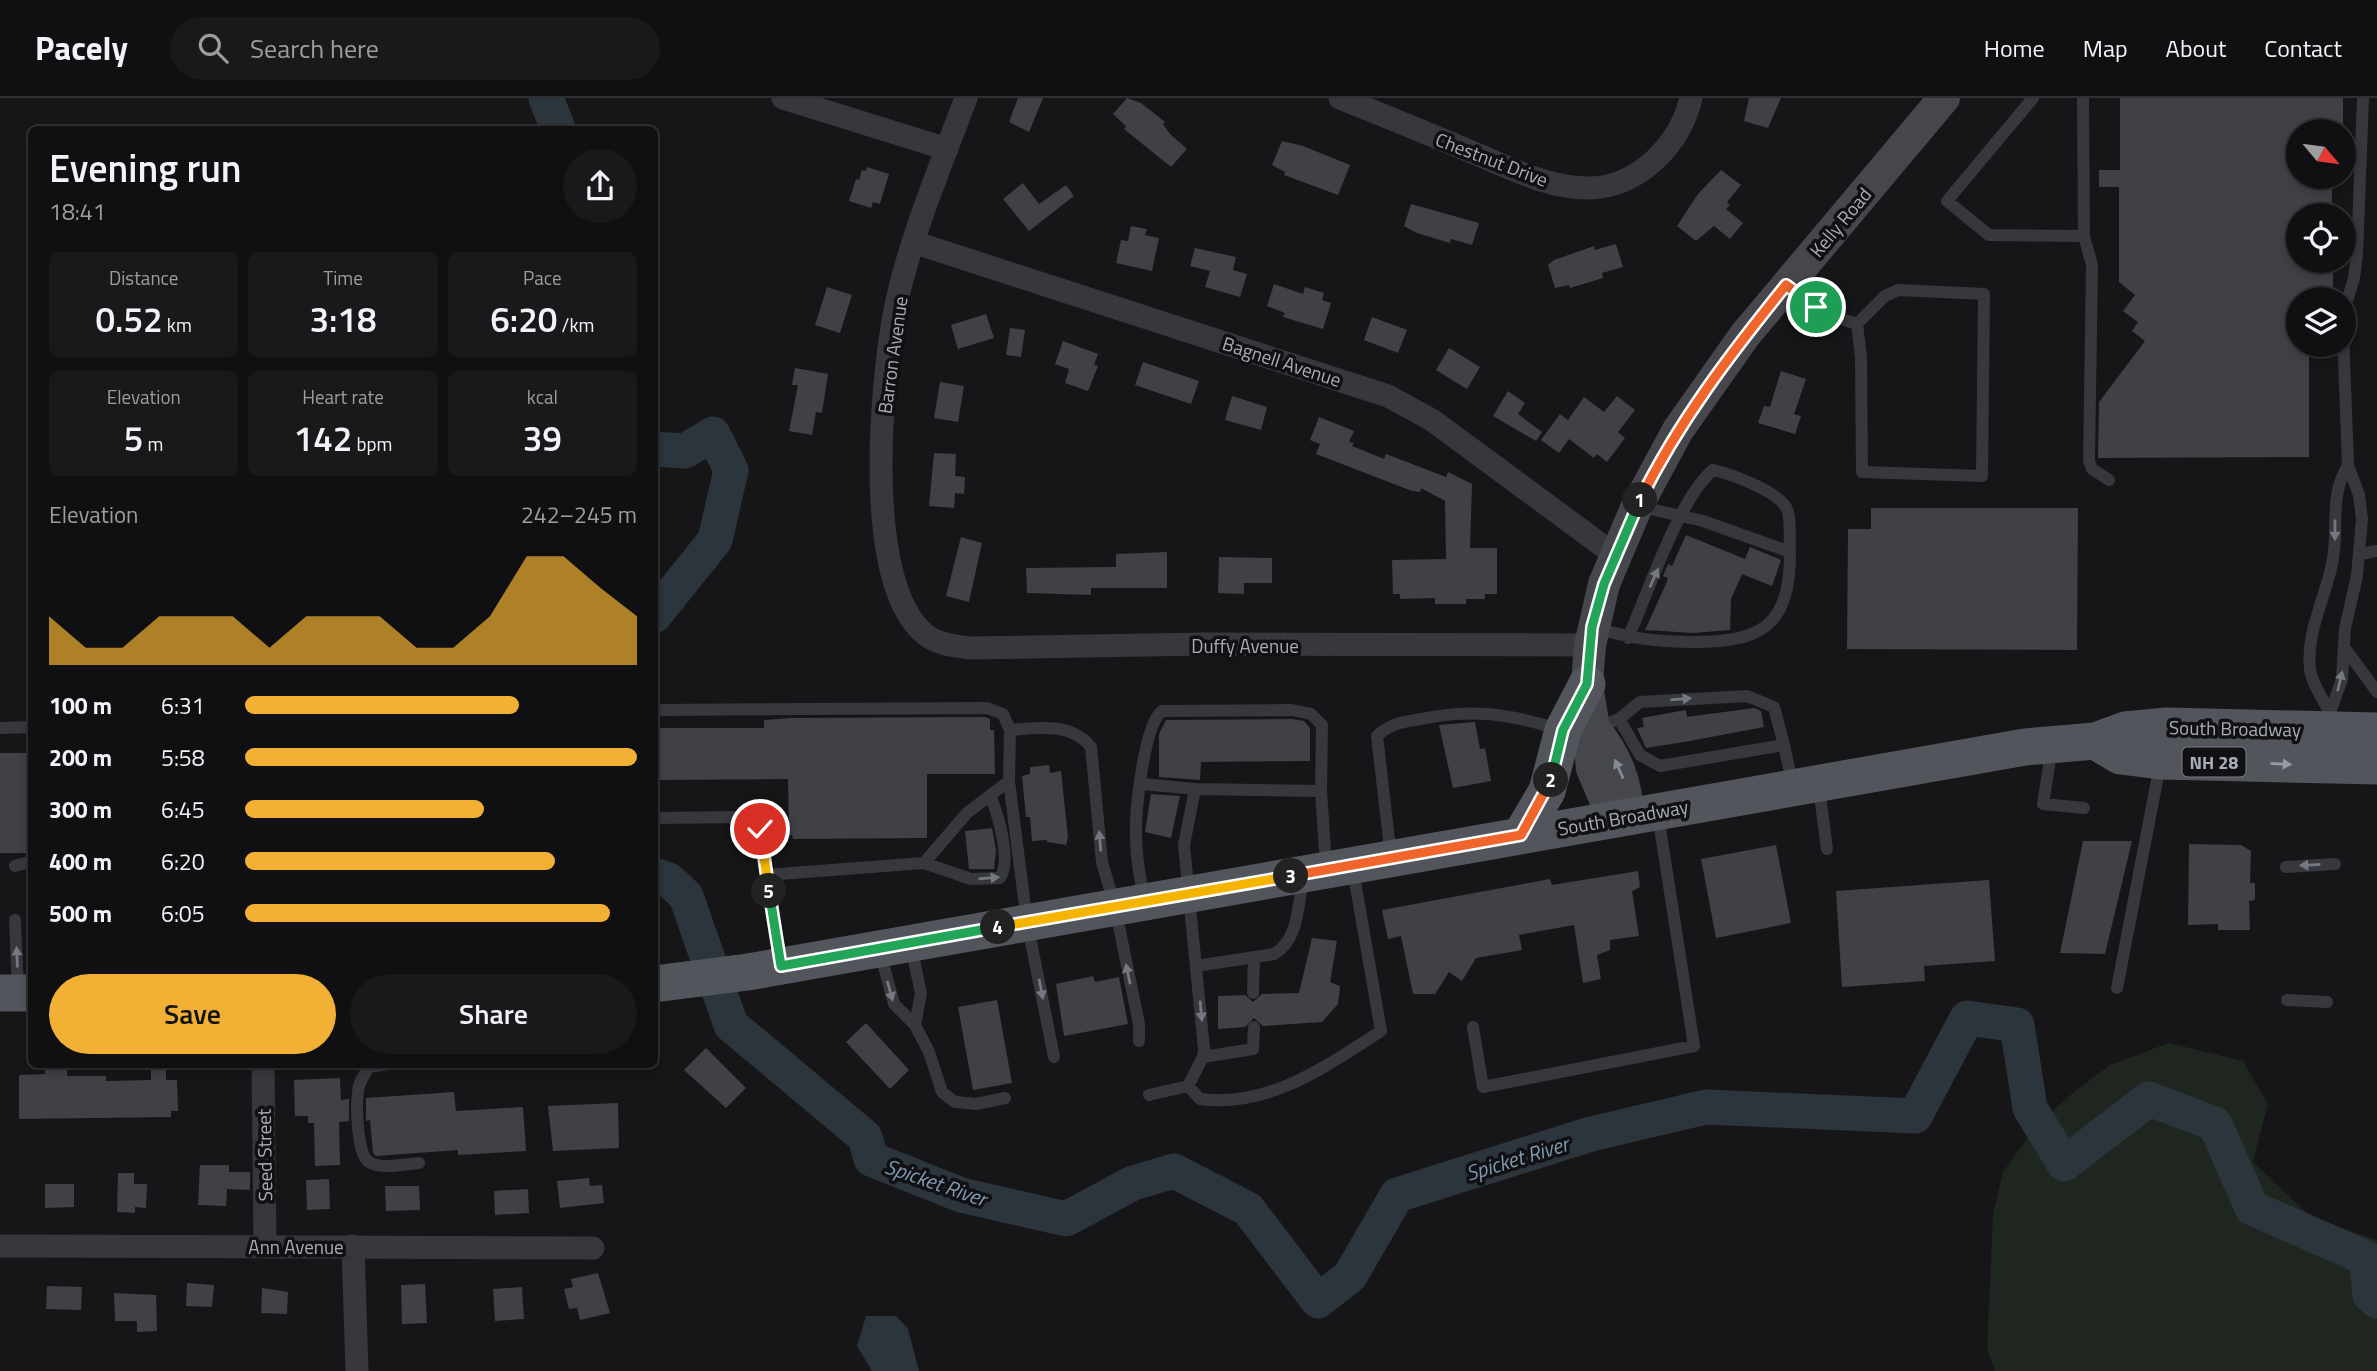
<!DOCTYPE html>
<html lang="en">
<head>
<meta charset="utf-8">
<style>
	body { margin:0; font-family:"Titillium Web",sans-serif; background:#19191b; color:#f1f3f6; height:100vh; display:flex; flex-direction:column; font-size:26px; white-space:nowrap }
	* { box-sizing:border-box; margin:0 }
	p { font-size:23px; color:#9c9d9f }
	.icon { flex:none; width:38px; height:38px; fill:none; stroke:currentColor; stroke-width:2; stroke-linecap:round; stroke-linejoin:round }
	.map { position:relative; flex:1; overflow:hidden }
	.side { position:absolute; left:28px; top:28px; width:630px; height:942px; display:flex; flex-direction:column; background:#101012; border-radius:10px; box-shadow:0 4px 10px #0003,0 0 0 2px #303032 }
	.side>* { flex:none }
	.needle { width:46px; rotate:119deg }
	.fabs { position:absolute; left:2286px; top:21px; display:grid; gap:14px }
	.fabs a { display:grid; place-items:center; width:70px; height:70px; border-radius:50%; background:#101012; box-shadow:0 4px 10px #0003,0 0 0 2px #303032; font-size:35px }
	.pin { position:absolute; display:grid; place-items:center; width:60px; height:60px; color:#fff; margin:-30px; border:4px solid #fff; border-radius:50%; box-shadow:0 2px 7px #0007 }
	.km { position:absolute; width:35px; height:35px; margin:-18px; border-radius:50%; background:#222; color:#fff; font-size:19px; line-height:35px; text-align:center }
	.round { display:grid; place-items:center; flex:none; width:74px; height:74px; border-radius:37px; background:#19191b }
	.head { display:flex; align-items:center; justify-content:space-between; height:119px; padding:0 21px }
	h1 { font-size:38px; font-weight:600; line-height:52px }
	.figures { display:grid; grid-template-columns:repeat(3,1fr); gap:10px; height:119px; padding:7px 21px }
	.figures div { display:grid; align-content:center; border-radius:10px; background:#19191b; text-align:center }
	.figures b { font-size:35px; font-weight:600 }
	.figures small { font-size:19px; font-weight:400 }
	.figures p { font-size:19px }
	.chart { height:196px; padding:14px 21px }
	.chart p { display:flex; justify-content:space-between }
	.chart svg { width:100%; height:126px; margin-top:7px; fill:#f2b134; opacity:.7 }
	.action { display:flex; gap:14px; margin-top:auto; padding:14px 21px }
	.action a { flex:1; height:80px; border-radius:42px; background:#f2b134; color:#111; font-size:28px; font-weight:600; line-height:80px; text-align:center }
	.action a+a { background:#19191b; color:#f1f3f6 }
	ul { padding:0 21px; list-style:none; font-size:23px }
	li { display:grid; grid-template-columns:112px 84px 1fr; align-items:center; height:52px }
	li i { height:18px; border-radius:9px; background:#f2b134 }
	header { display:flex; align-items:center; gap:42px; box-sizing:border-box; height:98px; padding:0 35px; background:#101012; border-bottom:2px solid #303032 }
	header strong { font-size:33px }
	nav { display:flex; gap:38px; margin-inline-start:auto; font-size:24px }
	.search { width:490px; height:63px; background:#19191b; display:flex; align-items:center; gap:18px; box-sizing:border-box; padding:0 24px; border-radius:38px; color:#9c9d9f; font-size:26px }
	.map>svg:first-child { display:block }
	.green { fill:#1e261f }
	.water { fill:#2c353c }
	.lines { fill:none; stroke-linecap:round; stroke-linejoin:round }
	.river { stroke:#2c353c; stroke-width:35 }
	.building { fill:#404145 }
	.lane { stroke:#37383d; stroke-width:12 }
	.street { stroke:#37383d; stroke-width:23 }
	.secondary { stroke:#45474d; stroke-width:32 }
	.primary { stroke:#53555c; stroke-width:37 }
	.oneway { fill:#757881 }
	.oneway2 { fill:#979ba6 }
	.oneway3 { fill:#858993 }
	.split-1-casing { stroke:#fff; stroke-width:14 }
	.split-2-casing { stroke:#fff; stroke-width:14 }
	.split-3-casing { stroke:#fff; stroke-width:14 }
	.split-4-casing { stroke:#fff; stroke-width:14 }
	.split-5-casing { stroke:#fff; stroke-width:14 }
	.split-6-casing { stroke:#fff; stroke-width:14 }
	.split-1 { stroke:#f0652b; stroke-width:9 }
	.split-2 { stroke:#22a559; stroke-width:9 }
	.split-3 { stroke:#f0652b; stroke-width:9 }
	.split-4 { stroke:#f5b400; stroke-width:9 }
	.split-5 { stroke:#22a559; stroke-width:9 }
	.split-6 { stroke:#f5b400; stroke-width:9 }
	.labels { text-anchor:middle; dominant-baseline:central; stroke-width:7; stroke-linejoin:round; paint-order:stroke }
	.shield { fill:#111113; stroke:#7b7e86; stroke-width:2 }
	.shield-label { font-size:18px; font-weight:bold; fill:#a8adb8 }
	.street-label { font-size:19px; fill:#a8adb8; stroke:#111113 }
	.water-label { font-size:21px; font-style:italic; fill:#7f9bb3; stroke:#111113 }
</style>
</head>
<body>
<header>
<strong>Pacely</strong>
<div class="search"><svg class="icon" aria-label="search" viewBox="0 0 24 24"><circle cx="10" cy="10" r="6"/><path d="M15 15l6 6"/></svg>Search here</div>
<nav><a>Home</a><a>Map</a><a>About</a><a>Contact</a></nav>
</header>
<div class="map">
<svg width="2377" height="1273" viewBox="0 0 2377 1273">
	<rect width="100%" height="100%" fill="#161618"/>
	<!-- green -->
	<path class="green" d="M2169 945 2243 963 2268 1006 2253 1064 2312 1120 2377 1142V1273H1995L1987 1251 1993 1116 2003 1074 2036 1028 2069 998 2110 967Z"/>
	<!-- water -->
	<path class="water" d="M866 1218H896L908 1231 919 1273H872L857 1248Z"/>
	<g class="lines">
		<!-- river -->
		<path class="river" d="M546 0 557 28 555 32
			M654 351 685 353 713 336 731 372 715 442 654 518
			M654 777 669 782 686 798 731 927 865 1039 871 1061 961 1097 1066 1121 1133 1085 1174 1073 1248 1111 1318 1203 1350 1178 1397 1097 1591 1036 1706 1009 1915 1018 1967 920 2017 927 2030 1010 2064 1066 2149 1001 2215 1026 2252 1110 2366 1160 2370 1197 2377 1203"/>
	</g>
	<!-- building -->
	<path class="building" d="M1018 0H1043L1029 34 1009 24Z
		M1127 0 1141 5 1165 24 1163 26 1170 36 1187 51 1171 69 1124 31 1126 28 1113 16Z
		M1749 0H1781L1768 30 1744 23Z
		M2120 0H2343V33H2298V79H2332V117H2298V163H2333V189L2321 201H2298V247H2309V359L2098 360 2099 304 2145 243 2132 233 2138 224 2123 213 2135 197 2119 184V89H2099V72H2120Z
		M1282 43 1303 48 1350 67 1338 97 1284 77 1285 74 1272 67Z
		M867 69 889 76 880 106 873 104 871 110 849 103 856 81 859 82 862 72 866 73Z
		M1721 72 1741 87 1727 104 1730 107 1726 111 1743 125 1730 141 1714 128 1696 143 1677 128 1698 96Z
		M1023 85 1039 106 1066 87 1074 98 1029 133 1003 101Z
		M1411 106 1479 125 1472 147 1451 141 1450 145 1417 135 1404 128Z
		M1131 128 1147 131 1145 137 1159 140 1152 173 1116 165 1121 142 1128 143Z
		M1616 146 1623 169 1602 175 1603 180 1570 190 1569 187 1555 190 1548 167 1554 162 1594 148 1595 152Z
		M1195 150 1236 159 1233 172 1247 176 1240 199 1205 189 1210 173 1190 168Z
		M1274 186 1303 196 1305 189 1324 195 1322 202 1331 205 1323 231 1283 219 1285 215 1267 208Z
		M827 189 852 197 840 235 815 227Z
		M986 216 994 240 958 251 951 227Z
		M1372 219 1407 232 1398 255 1364 242Z
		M1010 230 1025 232 1021 259 1006 257Z
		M1063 243 1098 256 1094 267 1098 268 1088 293 1065 285 1069 271 1055 266Z
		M1449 250 1480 269 1467 291 1436 272Z
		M1143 264 1199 283 1191 306 1135 287Z
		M795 270 828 276 822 315 816 314 812 337 789 333 798 287H792Z
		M1781 273 1806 281 1794 316 1801 318 1795 336 1758 325 1764 308 1770 309Z
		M940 284 964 288 958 324 934 320Z
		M1508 293 1525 305 1518 316 1542 334 1536 343 1493 318Z
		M1232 298 1267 309 1261 332 1225 322Z
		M1617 298 1635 312 1618 334 1625 340 1607 364 1597 356 1594 360 1569 341 1559 355 1541 342 1560 316 1568 322 1584 299 1604 314Z
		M1319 319 1354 333 1349 344 1354 345 1352 348 1384 361 1386 356 1446 379 1448 374 1472 386 1470 450H1497V496H1485V501H1466V506H1435V500L1400 501V496H1393L1392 462 1446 461 1445 403 1421 390 1420 394 1412 393 1316 356 1320 346 1310 342Z
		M934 355 956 356 955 378 965 379 964 396 955 395 954 410 929 408Z
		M1871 410H2078L2077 552 1847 551 1848 431H1871Z
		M1686 437 1745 461 1750 449 1781 462 1772 488 1742 476 1731 501 1730 532 1694 535 1645 532 1666 486 1668 480 1663 478 1668 466 1672 468Z
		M961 439 982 445 969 504 946 498Z
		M1167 454V490H1091V497L1027 495 1026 470 1116 469V456Z
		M1219 459 1272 460V485H1244V496L1218 495Z
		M1754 610 1761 613 1764 629 1690 643 1646 650 1637 630 1644 629 1642 620 1686 612 1687 619Z
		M985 619 990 621V632H994L995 676H927V740L793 741 792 737H789L788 681 654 682V630H764V622L791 620Z
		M1292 621 1304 623 1310 630V663L1201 664 1200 682 1159 679V636L1166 622Z
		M1475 624 1480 651 1485 650 1491 683 1453 690 1439 627Z
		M0 655H28L27 755H0Z
		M1049 667 1050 675 1061 673 1068 739 1066 747 1047 744V742L1032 743 1030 719H1026L1022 678 1030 676V669Z
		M1151 696 1180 698 1171 740 1145 734Z
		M992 730 996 752 994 771H969L965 733Z
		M2083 743H2132L2105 856 2060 855Z
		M2189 746 2241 747 2251 753 2250 785H2255V802L2249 803 2250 832H2218V826L2188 827Z
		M1776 747 1791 825 1716 840 1701 761Z
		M1638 773 1640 789 1632 793 1639 838 1610 842V852L1597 857 1601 881 1583 885 1574 827 1519 837 1522 852 1476 860 1462 883 1449 874 1435 896H1413L1401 838 1388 841 1382 812 1550 781 1552 787Z
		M1989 782 1995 863 1924 868 1925 883 1842 889 1836 793Z
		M1312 840 1337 843 1330 884 1340 888 1338 906 1322 924 1263 928 1254 920 1245 929 1218 931V898L1245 897 1253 904 1262 896 1299 895Z
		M1093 878 1095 884 1119 879 1128 926 1064 938 1056 886Z
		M997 902 1012 985 973 992 958 909Z
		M866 925 909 972 890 991 846 944Z
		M706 950 746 990 726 1010 684 972Z
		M45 966H67V978H106V983L151 982V970H166V982H177L178 1013H171V1019L19 1021V977L45 976Z
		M340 980 341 1002 349 1001V1023L339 1024 340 1067 315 1068 314 1025H308V1018H295L294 982Z
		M454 994 456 1013 523 1009 526 1053 458 1057V1052L376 1058 373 1055 370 1022 366 1023V1000Z
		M618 1005 619 1050 553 1053 548 1008Z
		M200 1067H229V1074H250V1092L227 1091 226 1108 198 1107Z
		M118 1075H134V1086H147L146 1110 135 1109V1115L117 1114Z
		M589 1080 590 1088 602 1087 604 1105 560 1110 557 1083Z
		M329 1081 330 1111 307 1112 306 1082Z
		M45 1086H74V1109L45 1110Z
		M385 1088H419L420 1112 386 1113Z
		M528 1091 529 1115 495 1117 494 1093Z
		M598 1175 610 1215 580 1222 577 1210 569 1211 564 1191 573 1189 571 1181Z
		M187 1185 214 1187 212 1209 186 1208Z
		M425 1186 427 1225 402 1226 401 1187Z
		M47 1188 82 1189 81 1212 46 1211Z
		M522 1189 524 1221 495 1223 493 1191Z
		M262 1190 288 1194 287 1216 261 1215Z
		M114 1195 156 1197 157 1233 137 1234V1223H115Z"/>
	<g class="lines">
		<!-- lane -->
		<path class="lane" d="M2033 0 1947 103 1989 137 2084 138 2083 0
			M2084 138 2092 167 2089 363 2092 371 2109 382
			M1786 188 1832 218 1857 226 1861 259 1862 374 1982 378 1984 196 1898 192 1885 198 1857 226
			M2343 216 2354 180 2357 157 2363 0
			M2361 456 2377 453
			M1593 529C1628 540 1657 544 1694 544 1763 544 1790 527 1790 454L1703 423 1637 408
			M1628 540C1647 497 1679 400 1713 372 1731 376 1784 395 1788 414 1791 426 1789 441 1790 454
			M2344 549 2377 594
			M654 612 987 610 1003 616 1010 632
			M2330 615C2323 601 2312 586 2310 571 2306 534 2325 501 2332 466 2340 429 2328 400 2348 367
			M0 630 32 629
			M1595 630 1619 621 1640 604 1747 598 1774 609 1784 647 1660 668 1640 657 1619 621
			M2331 630 2330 615 2342 581 2345 530 2357 478 2362 421 2359 397 2348 367 2343 234
			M1784 647 1793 688
			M2052 649 2043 706 2084 710
			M1009 683 1027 824 1054 959
			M1142 686 1195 691
			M1819 690 1827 751
			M654 720 745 719 760 731 766 777
			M1391 759 1377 638C1390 625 1404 624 1421 621 1474 610 1508 616 1559 631
			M924 765 971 781 1000 780C1012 762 998 718 991 699
			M15 768 32 763
			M2286 769 2335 766
			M1144 801C1140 780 1136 759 1136 737 1135 713 1144 627 1162 613L1292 612 1311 616 1322 627 1321 693
			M15 822 18 891
			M911 849 921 895 915 927
			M880 854 894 906 915 927 929 954 942 994 955 1004 976 1006 1005 1000
			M781 866 766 777 924 765 967 715 1009 683 1010 632C1038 630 1071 624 1091 649L1102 764 1115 809 1139 926V943
			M1196 868 1274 856C1299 842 1298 806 1303 780
			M2117 890 2160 667
			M1253 895 1254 859
			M2287 902 2327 904
			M1473 929 1483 989 1694 948 1658 717
			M1203 959 1253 951 1254 929
			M388 966 369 969C364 977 358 985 358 994 356 1008 357 1057 369 1064 381 1072 405 1066 419 1065
			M1188 988 1203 959 1204 951 1184 747 1195 691 1321 693 1326 768
			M1149 997 1188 988 1200 1001C1270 1010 1326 968 1381 933L1353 772"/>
		<!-- street -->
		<path class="street" d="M783 0 947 51
			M966 0C940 70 910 139 895 212 881 285 862 487 926 537 939 547 956 548 971 550L1204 546 1590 547
			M1340 0C1385 18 1429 36 1474 55 1510 70 1550 91 1591 90 1640 88 1680 46 1691 0
			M913 144 1388 298 1432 322 1615 457
			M263 966 265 1148
			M0 1148 593 1150
			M353 1148 357 1273"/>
		<!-- secondary -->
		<path class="secondary" d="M1594 630C1616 657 1627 684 1628 718
			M1613 720 1592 671 1590 649 1594 630 1587 586 1590 547 1604 486 1637 408 1678 332 1745 237 1944 0"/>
		<!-- primary -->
		<path class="primary" d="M2095 643 2120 658 2161 663 2377 668
			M1521 737 1547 693 1563 632 1587 586
			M654 886 748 874 2025 649 2095 643 2125 632 2167 628 2377 633
			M0 895H32"/>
	</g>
	<!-- one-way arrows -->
	<defs><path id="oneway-solid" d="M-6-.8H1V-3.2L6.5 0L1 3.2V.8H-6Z" transform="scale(1.75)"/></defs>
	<g class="oneway">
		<use href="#oneway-solid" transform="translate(2335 432) rotate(90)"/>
		<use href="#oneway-solid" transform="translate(1654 480) rotate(-66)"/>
		<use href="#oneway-solid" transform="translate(2340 583) rotate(-77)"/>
		<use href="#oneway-solid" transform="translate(1681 601) rotate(-5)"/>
		<use href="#oneway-solid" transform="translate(1100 743) rotate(-95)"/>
		<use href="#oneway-solid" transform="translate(2310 767) rotate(177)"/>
		<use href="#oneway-solid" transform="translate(989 780) rotate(-5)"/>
		<use href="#oneway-solid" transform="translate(17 859) rotate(-92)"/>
		<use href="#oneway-solid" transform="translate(1128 876) rotate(-102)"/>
		<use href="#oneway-solid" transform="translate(1041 891) rotate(79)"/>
		<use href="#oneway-solid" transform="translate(890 893) rotate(75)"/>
		<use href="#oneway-solid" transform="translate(1201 913) rotate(85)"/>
	</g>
	<use class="oneway2" href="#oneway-solid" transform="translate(2281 666) rotate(3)"/>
	<use class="oneway3" href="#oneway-solid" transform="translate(1619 671) rotate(-114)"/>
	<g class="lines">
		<defs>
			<path id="split-1" d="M1640 402C1679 323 1731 255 1786 187L1816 209"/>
			<path id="split-2" d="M1551 682 1563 632 1587 586 1592 529 1604 486 1640 402"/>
			<path id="split-3" d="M1291 778 1521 737 1551 682"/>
			<path id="split-4" d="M998 829 1291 778"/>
			<path id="split-5" d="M769 793 781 868 998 829"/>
			<path id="split-6" d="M760 731 769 793"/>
		</defs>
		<!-- split-1 casing -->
		<use href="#split-1" class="split-1-casing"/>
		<!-- split-2 casing -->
		<use href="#split-2" class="split-2-casing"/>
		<!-- split-3 casing -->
		<use href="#split-3" class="split-3-casing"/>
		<!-- split-4 casing -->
		<use href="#split-4" class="split-4-casing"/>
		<!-- split-5 casing -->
		<use href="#split-5" class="split-5-casing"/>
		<!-- split-6 casing -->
		<use href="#split-6" class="split-6-casing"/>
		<!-- split-1 -->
		<use href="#split-1" class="split-1"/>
		<!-- split-2 -->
		<use href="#split-2" class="split-2"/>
		<!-- split-3 -->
		<use href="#split-3" class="split-3"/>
		<!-- split-4 -->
		<use href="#split-4" class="split-4"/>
		<!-- split-5 -->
		<use href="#split-5" class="split-5"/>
		<!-- split-6 -->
		<use href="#split-6" class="split-6"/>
	</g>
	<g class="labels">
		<!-- shield labels -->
		<rect class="shield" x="2182.5" y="649.5" width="63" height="29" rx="5"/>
		<g class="shield-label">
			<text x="2214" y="664">NH 28</text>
		</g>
		<!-- street labels -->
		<g class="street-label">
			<text transform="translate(1492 61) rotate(21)">Chestnut Drive</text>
			<text transform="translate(1840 124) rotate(-50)">Kelly Road</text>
			<text transform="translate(892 257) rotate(-82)">Barron Avenue</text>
			<text transform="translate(1282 263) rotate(18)">Bagnell Avenue</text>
			<text x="1245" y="547">Duffy Avenue</text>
			<text transform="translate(2235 630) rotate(1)">South Broadway</text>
			<text transform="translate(1623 719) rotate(-10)">South Broadway</text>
			<text transform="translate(264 1057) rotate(-91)">Seed Street</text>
			<text x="296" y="1148">Ann Avenue</text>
		</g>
		<!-- water labels -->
		<g class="water-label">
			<text transform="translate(1517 1060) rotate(-17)">Spicket River</text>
			<text transform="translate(936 1084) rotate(19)">Spicket River</text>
		</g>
	</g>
</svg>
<div class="fabs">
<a><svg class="needle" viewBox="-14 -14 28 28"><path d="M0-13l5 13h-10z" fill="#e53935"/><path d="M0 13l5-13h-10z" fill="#9c9d9f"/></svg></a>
<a><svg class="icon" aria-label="locate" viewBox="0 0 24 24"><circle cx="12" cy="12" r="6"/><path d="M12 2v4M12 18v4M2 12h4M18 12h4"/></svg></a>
<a><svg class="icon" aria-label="layers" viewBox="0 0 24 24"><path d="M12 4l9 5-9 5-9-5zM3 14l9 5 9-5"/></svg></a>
</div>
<div class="pin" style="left:1816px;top:209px;background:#1e9e55"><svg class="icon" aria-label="arrive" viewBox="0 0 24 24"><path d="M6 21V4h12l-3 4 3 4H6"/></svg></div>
<div class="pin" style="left:760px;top:731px;background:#d93025"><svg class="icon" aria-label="check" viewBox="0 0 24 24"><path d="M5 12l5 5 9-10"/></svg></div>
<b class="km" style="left:1640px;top:402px">1</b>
<b class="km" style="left:1551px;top:682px">2</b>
<b class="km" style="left:1291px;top:778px">3</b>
<b class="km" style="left:998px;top:829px">4</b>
<b class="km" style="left:769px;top:793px">5</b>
<section class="side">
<div class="head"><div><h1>Evening run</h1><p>18:41</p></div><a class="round"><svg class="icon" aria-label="share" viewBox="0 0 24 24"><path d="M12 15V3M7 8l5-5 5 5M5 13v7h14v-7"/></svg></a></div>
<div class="figures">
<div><p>Distance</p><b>0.52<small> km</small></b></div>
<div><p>Time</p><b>3:18</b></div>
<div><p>Pace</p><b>6:20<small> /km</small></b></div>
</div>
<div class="figures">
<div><p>Elevation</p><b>5<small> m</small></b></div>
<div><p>Heart rate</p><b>142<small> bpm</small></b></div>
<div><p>kcal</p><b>39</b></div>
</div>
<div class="chart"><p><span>Elevation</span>242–245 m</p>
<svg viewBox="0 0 160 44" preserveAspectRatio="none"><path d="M0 44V27L10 38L20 38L30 27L40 27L50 27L60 38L70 27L80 27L90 27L100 38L110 38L120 27L130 6L140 6L150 17L160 27V44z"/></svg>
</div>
<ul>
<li><b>100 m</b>6:31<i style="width:70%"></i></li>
<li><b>200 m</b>5:58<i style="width:100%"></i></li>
<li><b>300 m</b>6:45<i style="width:61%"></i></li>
<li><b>400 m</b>6:20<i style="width:79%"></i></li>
<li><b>500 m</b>6:05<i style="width:93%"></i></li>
</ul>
<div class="action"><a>Save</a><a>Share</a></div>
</section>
</div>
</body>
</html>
